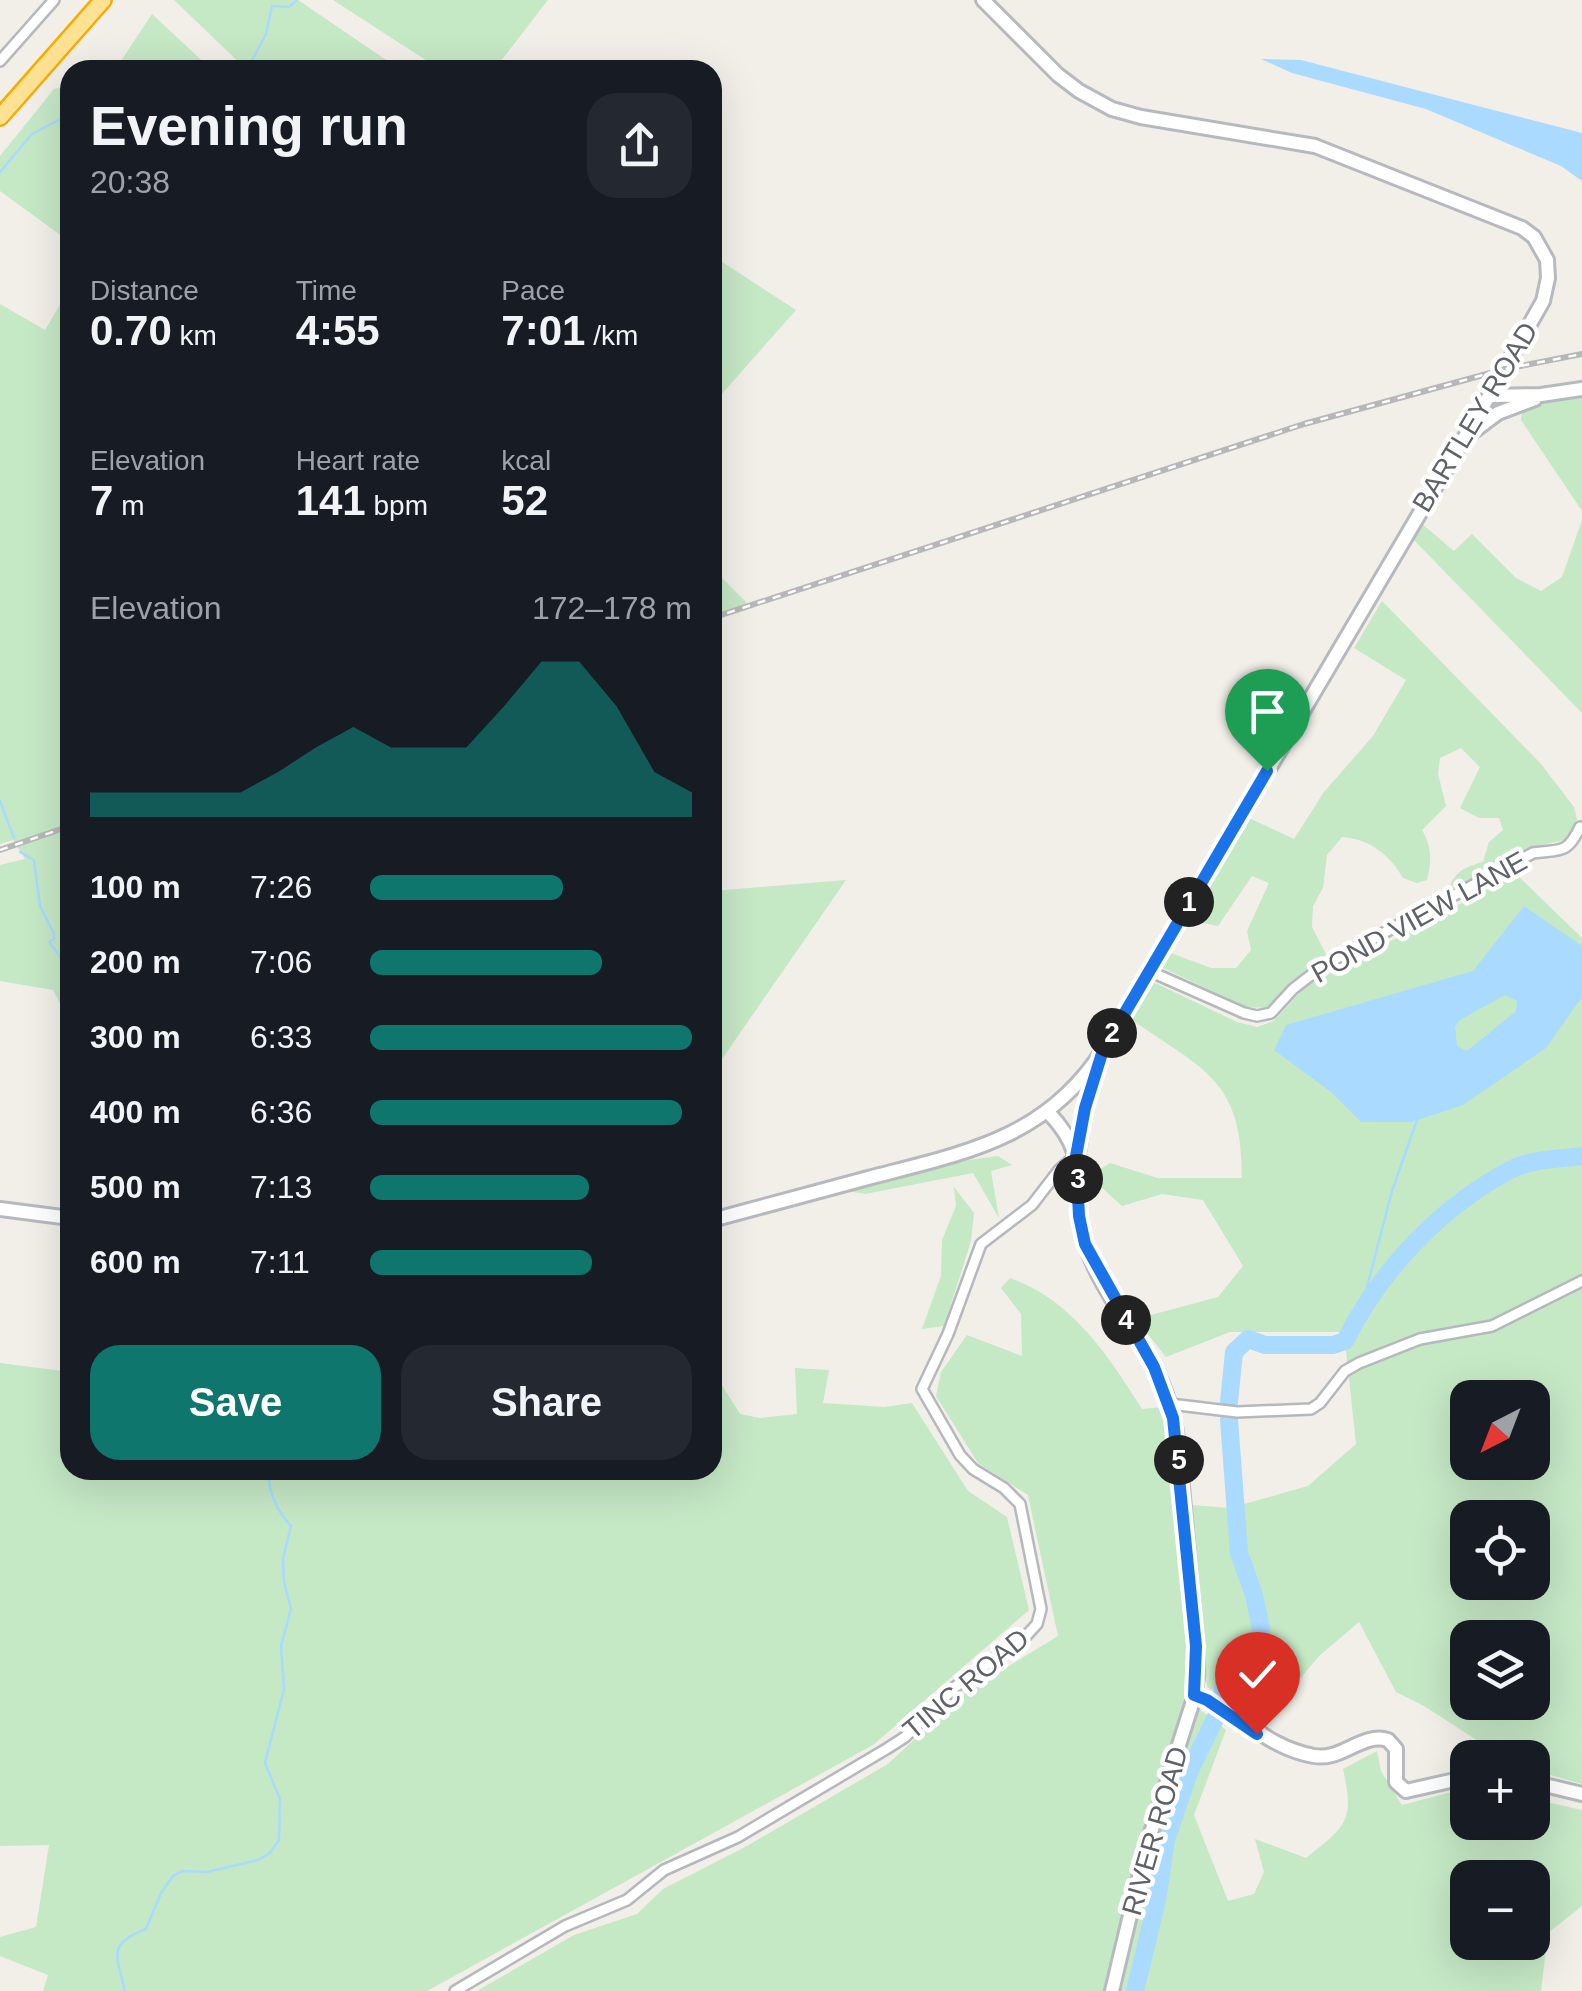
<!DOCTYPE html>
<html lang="en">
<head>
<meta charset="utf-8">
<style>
	body { margin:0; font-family:Helvetica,sans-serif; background:#242831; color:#f1f3f6; height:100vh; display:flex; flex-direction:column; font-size:38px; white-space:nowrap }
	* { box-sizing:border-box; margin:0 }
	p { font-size:32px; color:#9ea1a6 }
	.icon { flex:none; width:55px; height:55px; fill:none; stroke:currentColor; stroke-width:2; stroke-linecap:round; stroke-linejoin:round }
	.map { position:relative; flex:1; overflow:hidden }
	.drawer { position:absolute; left:60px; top:60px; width:662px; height:1420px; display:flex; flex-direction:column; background:#171b24; border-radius:30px; box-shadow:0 10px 40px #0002 }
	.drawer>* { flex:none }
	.needle { width:65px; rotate:222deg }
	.controls { position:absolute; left:1450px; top:1380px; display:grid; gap:20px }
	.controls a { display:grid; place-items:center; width:100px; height:100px; border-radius:20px; background:#171b24; box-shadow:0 10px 40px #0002; font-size:50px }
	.pin { position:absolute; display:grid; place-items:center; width:85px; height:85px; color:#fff; margin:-102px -42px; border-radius:50% 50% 50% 0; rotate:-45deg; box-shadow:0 0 10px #0007 }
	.pin .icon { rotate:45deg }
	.km { position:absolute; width:50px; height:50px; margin:-25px; border-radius:50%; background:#222; color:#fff; font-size:28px; line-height:50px; text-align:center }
	.round { display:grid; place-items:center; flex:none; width:105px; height:105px; border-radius:30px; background:#242831 }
	.head { display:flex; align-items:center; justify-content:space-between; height:170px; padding:0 30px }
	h1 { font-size:55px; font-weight:800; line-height:75px }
	.stats { display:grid; grid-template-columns:repeat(3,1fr); gap:15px; height:170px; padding:10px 30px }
	.stats div { display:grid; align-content:center }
	.stats b { font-size:42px; font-weight:800 }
	.stats small { font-size:28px; font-weight:400 }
	.stats p { font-size:28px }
	.chart { height:280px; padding:20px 30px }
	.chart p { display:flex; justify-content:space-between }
	.chart svg { width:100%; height:180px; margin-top:10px; fill:#0f766e; opacity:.7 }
	.primary-button { display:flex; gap:20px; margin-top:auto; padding:20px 30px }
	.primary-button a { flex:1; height:115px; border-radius:30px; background:#0f766e; color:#fff; font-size:40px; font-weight:800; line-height:115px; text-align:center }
	.primary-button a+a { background:#242831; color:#f1f3f6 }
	ul { padding:0 30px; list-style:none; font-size:32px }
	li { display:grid; grid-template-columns:160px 120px 1fr; align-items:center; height:75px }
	li i { height:25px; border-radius:12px; background:#0f766e }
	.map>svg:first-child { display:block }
	.green { fill:#c5e8c5; fill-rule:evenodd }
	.water { fill:#aadaff; fill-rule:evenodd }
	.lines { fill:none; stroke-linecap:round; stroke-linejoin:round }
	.stream { stroke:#aadaff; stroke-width:2.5 }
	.river { stroke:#aadaff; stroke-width:18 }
	.street-casing { stroke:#b5b8bc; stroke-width:14 }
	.secondary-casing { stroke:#b6babf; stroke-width:18 }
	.highway-casing { stroke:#f9ab00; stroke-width:20 }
	.street { stroke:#fff; stroke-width:9 }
	.secondary { stroke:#fff; stroke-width:12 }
	.highway { stroke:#fde293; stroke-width:15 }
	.rail-casing { stroke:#b6b7b8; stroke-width:6 }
	.rail { stroke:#fff; stroke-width:2.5; stroke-dasharray:8; stroke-linecap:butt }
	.route-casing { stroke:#fff; stroke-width:20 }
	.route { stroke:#1a73e8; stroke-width:12 }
	.labels { text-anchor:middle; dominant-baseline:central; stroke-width:9; stroke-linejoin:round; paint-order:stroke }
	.street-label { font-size:28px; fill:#5f6368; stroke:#fff }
</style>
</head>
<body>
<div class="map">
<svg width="1582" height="1991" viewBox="0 0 1582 1991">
	<rect width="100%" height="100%" fill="#f1efe8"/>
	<!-- green -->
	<path class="green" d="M174 0H298L401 70H247Z
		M333 0H548L494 70H441Z
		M152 14 212 70H115Z
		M70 85V242L0 191V156L54 89Z
		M713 256 796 310 713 404Z
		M70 288V1023L53 990 0 981V865L25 859 13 840 0 844V304L45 330Z
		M1582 395V511L1521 420 1522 411 1547 399Z
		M1582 520V713L1411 537 1422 524 1454 551 1472 534 1516 578 1541 591 1562 577Z
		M712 569H713L749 605 713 617Z
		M1382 601 1541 764 1574 807 1577 819 1569 839 1532 847 1447 895C1453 873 1461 868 1483 862L1489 842 1503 830 1499 818H1479L1460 808 1480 767 1461 748 1440 758 1438 774 1446 806 1422 830C1432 848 1432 860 1427 880L1417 883 1403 878C1390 855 1370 839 1342 837L1327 855 1323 888 1313 906 1312 927 1326 954 1319 963 1290 983 1269 1008 1246 1007 1159 966 1168 952 1211 968H1236L1251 950 1247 931 1269 883 1252 876 1218 926 1188 920 1249 818 1294 839 1324 792 1373 736 1406 680 1354 648Z
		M1516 874 1582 938V1784L1533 1770 1532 1758 1503 1757 1424 1706 1396 1692 1359 1622 1319 1656 1264 1722 1207 1687 1192 1505 1230 1508 1308 1486 1356 1444 1344 1332H1230L1166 1357 1136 1319 1218 1297 1243 1266 1203 1200 1162 1194 1122 1206 1089 1176 1110 1163 1158 1178H1242C1242 1079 1205 1071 1132 1020L1151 981 1237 1022 1257 1027 1274 1021 1304 988 1335 966 1368 953ZM1468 1398H1532V1462H1468ZM1468 1518H1532V1582H1468ZM1468 1638H1532V1702H1468Z
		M846 880 713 1072V891Z
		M998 1156 1012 1165 991 1171 999 1218 973 1173 865 1194 848 1191 969 1160Z
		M954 1187 974 1213 971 1241 944 1326 922 1329 941 1276 942 1240 956 1206Z
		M1010 1278C1072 1300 1108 1355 1142 1409L1163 1407 1192 1655 1189 1692 1138 1852 1105 1991H477L574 1935 637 1914 663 1889 747 1846 888 1764 962 1695 1058 1636 1028 1495 978 1463 936 1396 941 1372 967 1335 1022 1356 1021 1314 1001 1288Z
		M0 1363 70 1372V1470H712L713 1371 740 1414 760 1418 797 1414 795 1368 829 1370 823 1403 884 1407 912 1403 968 1491 1007 1517 1029 1610 873 1745 427 1991H43L48 1975 0 1956V1937L36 1927 49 1845 0 1846Z
		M1198 1708 1226 1730 1194 1815 1228 1901 1254 1894 1264 1872 1255 1839 1306 1858C1346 1826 1355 1822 1343 1769L1377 1751 1381 1771 1402 1805 1467 1788 1468 1822H1532L1533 1799 1582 1810V1906L1548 1933 1541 1991H1119L1150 1855ZM1468 1878H1532V1942H1468Z"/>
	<!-- water -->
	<path class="water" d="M1261 59 1301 60 1582 133V181L1561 166 1426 109 1292 73Z
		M1524 906 1582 946V997L1546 1048 1463 1105 1411 1122H1361L1331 1092 1274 1050 1286 1025 1473 971ZM1505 995 1517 1001 1516 1011 1467 1051 1457 1046 1455 1027 1460 1020Z"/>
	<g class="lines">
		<!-- stream -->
		<path class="stream" d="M248 68 266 34 272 6 289 7 297 0
			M0 172 32 134 59 120 70 125
			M0 801 14 838
			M20 852 34 860 40 906 54 934V939L49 942 62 959 70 983
			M1361 1310 1392 1191 1417 1120
			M125 1991C117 1956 106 1944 146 1929L161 1893 173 1876 182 1871 207 1872 258 1860 270 1853 279 1840 280 1799 265 1763 284 1689 281 1646 291 1609 284 1582 283 1559 291 1526C279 1513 269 1495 269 1477L279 1470"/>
		<!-- river -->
		<path class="river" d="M1229 1402 1234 1352 1248 1339 1265 1345H1333L1345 1341C1381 1269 1442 1205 1514 1168 1533 1159 1562 1159 1582 1156
			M1221 1701 1226 1668 1235 1659 1253 1653 1259 1644 1261 1629 1254 1595 1239 1553 1229 1420
			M1135 1991 1157 1900 1166 1840 1189 1772 1217 1715"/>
		<defs>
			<path id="street" d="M0 61 54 0
				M1149 971 1244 1013 1257 1016 1271 1013 1293 989 1324 965 1533 853C1560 849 1567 855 1580 827
				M1170 1404 1237 1412 1311 1409 1320 1403 1345 1371 1359 1363 1420 1339 1492 1326 1582 1281
				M455 1991 565 1926 627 1900 664 1870 738 1837 888 1748 905 1737 955 1687 1026 1636 1037 1624 1041 1609 1020 1504 1004 1488 973 1469 960 1455 922 1389 948 1334 981 1244 1032 1205 1059 1170 1076 1155"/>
			<path id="secondary" d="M1489 396 1541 395 1582 389
				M1474 431 1498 413 1535 399
				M1048 1112C1096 1162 1067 1185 1084 1240 1102 1299 1151 1344 1169 1403 1178 1429 1179 1459 1182 1486 1187 1540 1191 1593 1197 1647V1678L1193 1701 1146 1848 1112 1991
				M1078 1153 1085 1108 1098 1066
				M0 1209 70 1218
				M712 1220C765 1206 816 1192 868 1178 964 1153 1046 1139 1103 1050L1489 396 1543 301 1548 278 1547 260 1534 237 1522 228 1315 146 1141 117 1112 109 1079 91 1058 75 983 0
				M1194 1695C1238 1709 1263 1747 1314 1756 1342 1761 1362 1732 1388 1740L1396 1749V1782L1406 1791 1468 1777
				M1532 1782 1582 1794"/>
			<path id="highway" d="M0 117 103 0"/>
		</defs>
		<!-- street casing -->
		<use href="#street" class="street-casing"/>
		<!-- secondary casing -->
		<use href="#secondary" class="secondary-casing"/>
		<!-- highway casing -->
		<use href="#highway" class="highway-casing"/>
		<!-- street -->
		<use href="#street" class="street"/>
		<!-- secondary -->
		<use href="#secondary" class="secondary"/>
		<!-- highway -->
		<use href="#highway" class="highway"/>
		<defs>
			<path id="rail" d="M712 618 1304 424 1505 369 1582 354
				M0 850 70 826"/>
		</defs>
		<!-- rail casing -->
		<use href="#rail" class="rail-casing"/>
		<!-- rail -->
		<use href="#rail" class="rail"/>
	</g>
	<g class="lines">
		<defs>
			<path id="route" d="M1257 1734 1207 1700 1194 1695 1196 1646 1173 1418 1154 1367 1085 1244 1079 1216 1076 1156 1085 1108 1103 1050 1267 771"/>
		</defs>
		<!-- route casing -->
		<use href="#route" class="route-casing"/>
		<!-- route -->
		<use href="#route" class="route"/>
	</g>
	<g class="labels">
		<!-- street labels -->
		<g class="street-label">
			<text transform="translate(1475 417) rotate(-59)">BARTLEY ROAD</text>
			<text transform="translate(1419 917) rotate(-29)">POND VIEW LANE</text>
			<text transform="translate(966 1684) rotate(-40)">TINC ROAD</text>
			<text transform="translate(1155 1831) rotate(-74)">RIVER ROAD</text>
		</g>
	</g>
</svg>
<div class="controls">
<a><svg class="needle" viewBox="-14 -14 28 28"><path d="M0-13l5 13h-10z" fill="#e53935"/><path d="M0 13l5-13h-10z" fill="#9ea1a6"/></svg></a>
<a><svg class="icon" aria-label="locate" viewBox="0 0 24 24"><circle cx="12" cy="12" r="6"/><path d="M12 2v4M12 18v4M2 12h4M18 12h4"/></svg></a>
<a><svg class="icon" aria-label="layers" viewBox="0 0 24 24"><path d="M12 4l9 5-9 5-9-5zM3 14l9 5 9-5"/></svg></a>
<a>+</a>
<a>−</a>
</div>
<div class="pin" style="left:1267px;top:771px;background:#1e9e55"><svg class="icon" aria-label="arrive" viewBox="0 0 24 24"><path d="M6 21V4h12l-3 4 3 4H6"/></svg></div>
<div class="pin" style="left:1257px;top:1734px;background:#d93025"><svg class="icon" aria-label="check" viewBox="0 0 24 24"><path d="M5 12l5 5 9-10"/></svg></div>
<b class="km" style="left:1189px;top:902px">1</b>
<b class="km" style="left:1112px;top:1033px">2</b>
<b class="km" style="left:1078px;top:1179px">3</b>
<b class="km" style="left:1126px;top:1320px">4</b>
<b class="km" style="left:1179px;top:1460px">5</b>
<section class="drawer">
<div class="head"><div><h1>Evening run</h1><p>20:38</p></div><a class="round"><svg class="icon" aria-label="share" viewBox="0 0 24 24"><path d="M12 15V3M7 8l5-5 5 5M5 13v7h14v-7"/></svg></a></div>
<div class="stats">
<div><p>Distance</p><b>0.70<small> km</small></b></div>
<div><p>Time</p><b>4:55</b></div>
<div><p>Pace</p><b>7:01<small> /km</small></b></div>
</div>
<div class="stats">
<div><p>Elevation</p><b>7<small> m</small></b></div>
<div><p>Heart rate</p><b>141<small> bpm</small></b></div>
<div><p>kcal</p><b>52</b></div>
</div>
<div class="chart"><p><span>Elevation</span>172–178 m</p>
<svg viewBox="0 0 160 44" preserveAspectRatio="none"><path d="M0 44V38L10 38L20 38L30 38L40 38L50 33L60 27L70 22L80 27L90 27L100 27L110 17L120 6L130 6L140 17L150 33L160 38V44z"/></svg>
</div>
<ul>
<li><b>100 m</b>7:26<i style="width:60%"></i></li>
<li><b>200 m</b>7:06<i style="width:72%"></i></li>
<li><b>300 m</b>6:33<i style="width:100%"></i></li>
<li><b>400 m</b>6:36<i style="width:97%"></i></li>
<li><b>500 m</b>7:13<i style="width:68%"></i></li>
<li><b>600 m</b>7:11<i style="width:69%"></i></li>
</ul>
<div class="primary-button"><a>Save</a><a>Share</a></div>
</section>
</div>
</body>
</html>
